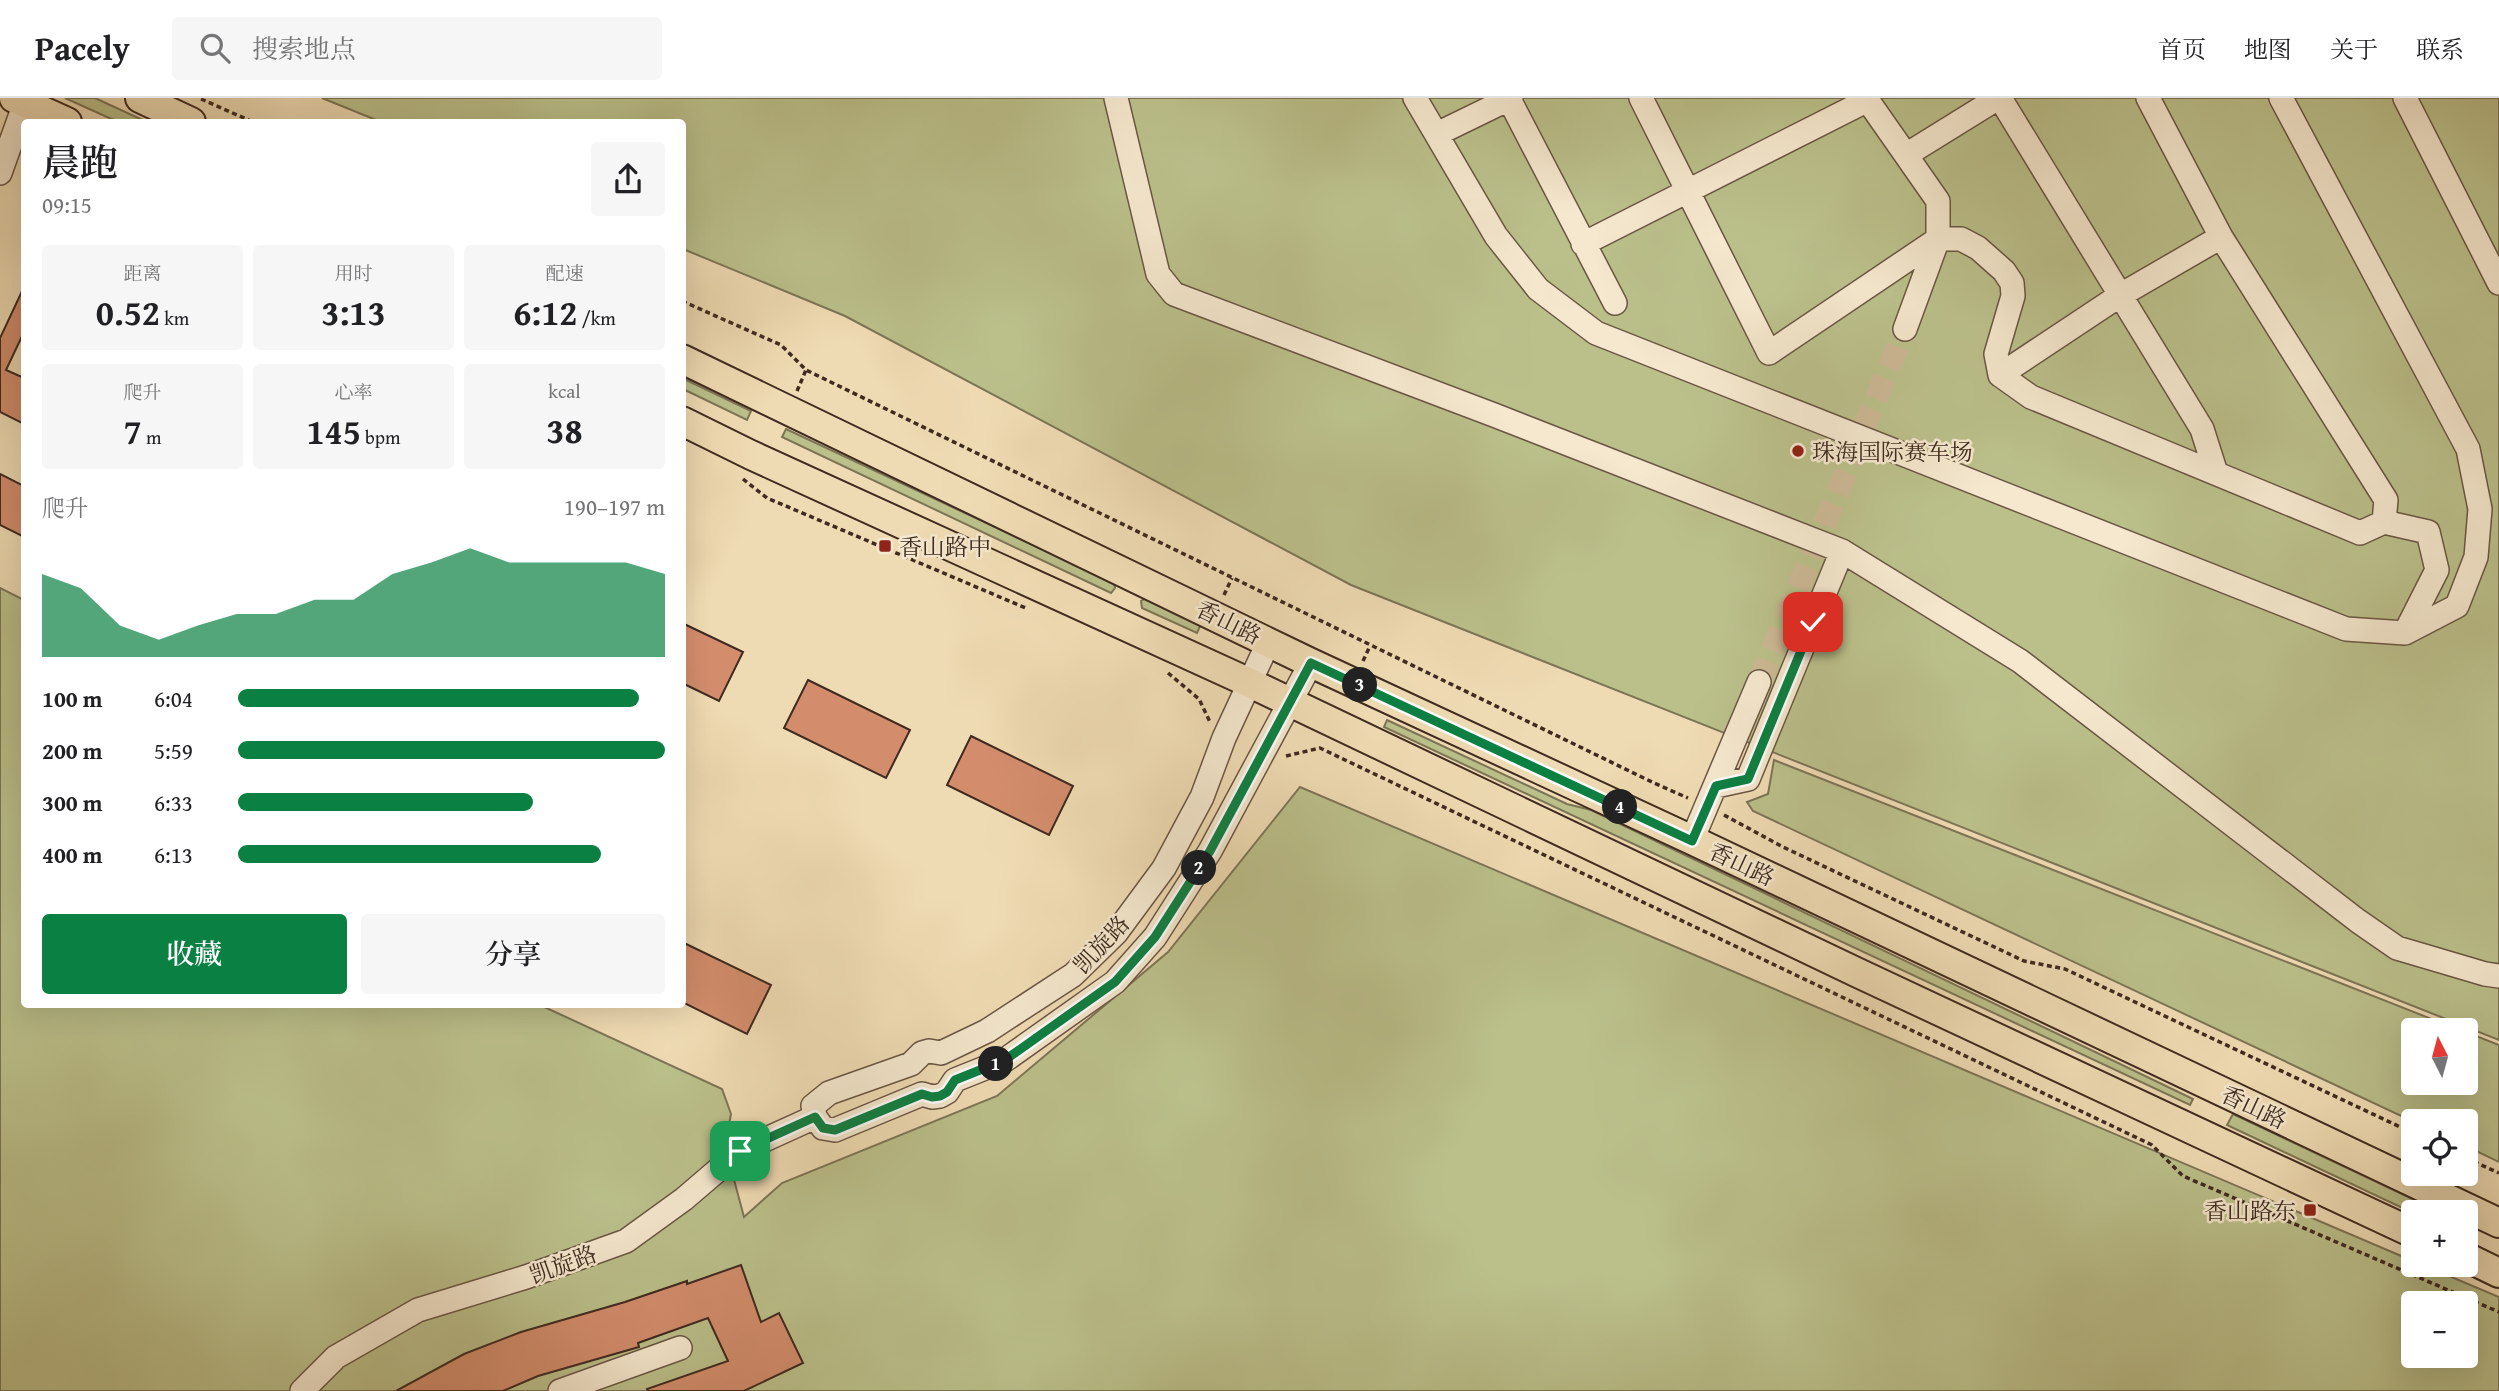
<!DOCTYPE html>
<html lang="zh">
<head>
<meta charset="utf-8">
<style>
	body { margin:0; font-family:"Gentium Book Plus","Noto Serif SC",serif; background:#f6f6f6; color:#202124; height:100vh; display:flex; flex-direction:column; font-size:26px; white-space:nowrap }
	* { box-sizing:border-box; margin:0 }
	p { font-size:23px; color:#757577 }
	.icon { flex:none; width:38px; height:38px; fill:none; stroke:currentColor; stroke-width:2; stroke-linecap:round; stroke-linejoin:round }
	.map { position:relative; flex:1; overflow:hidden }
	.panel { position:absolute; left:21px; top:21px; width:665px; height:889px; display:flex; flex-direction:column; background:#fff; border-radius:7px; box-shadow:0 7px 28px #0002 }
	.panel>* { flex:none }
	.needle { width:46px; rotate:354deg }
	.controls { position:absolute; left:2401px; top:920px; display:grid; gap:14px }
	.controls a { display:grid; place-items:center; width:77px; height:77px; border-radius:7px; background:#fff; box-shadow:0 7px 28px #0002; font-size:35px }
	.pin { position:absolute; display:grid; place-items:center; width:60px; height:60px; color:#fff; margin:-30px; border-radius:14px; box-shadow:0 4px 10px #0006 }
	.km { position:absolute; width:35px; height:35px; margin:-18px; border-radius:50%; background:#222; color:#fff; font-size:19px; line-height:35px; text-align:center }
	.round { display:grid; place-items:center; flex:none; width:74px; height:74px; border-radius:7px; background:#f6f6f6 }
	.head { display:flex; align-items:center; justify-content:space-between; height:119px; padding:0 21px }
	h1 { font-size:38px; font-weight:600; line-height:52px }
	.figures { display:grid; grid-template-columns:repeat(3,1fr); gap:10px; height:119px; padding:7px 21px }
	.figures div { display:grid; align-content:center; border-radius:7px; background:#f6f6f6; text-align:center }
	.figures b { font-size:35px; font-weight:600 }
	.figures small { font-size:19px; font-weight:400 }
	.figures p { font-size:19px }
	.chart { height:196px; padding:14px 21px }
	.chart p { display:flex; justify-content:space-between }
	.chart svg { width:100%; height:126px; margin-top:7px; fill:#0b8043; opacity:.7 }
	.cta { display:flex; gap:14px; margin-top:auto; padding:14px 21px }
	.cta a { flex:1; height:80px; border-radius:7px; background:#0b8043; color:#fff; font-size:28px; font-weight:600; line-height:80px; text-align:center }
	.cta a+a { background:#f6f6f6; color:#202124 }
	ul { padding:0 21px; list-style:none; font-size:23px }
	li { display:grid; grid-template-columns:112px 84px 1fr; align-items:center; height:52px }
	li i { height:18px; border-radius:9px; background:#0b8043 }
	header { display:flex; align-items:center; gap:42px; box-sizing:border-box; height:98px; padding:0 35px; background:#fff; border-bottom:2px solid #e0e0e0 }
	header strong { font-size:33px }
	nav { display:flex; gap:38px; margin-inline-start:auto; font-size:24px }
	.search { width:490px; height:63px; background:#f6f6f6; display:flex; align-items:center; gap:18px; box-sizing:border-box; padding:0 24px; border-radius:7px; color:#757577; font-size:26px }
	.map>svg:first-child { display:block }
	.green { fill:#bbc08b; stroke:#7c7555; stroke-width:2; fill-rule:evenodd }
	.building { fill:#d38d6d; stroke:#3e2a1f; stroke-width:2 }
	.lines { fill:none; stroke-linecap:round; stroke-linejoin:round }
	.minor-tunnel { stroke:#ccb895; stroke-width:23; stroke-dasharray:23 11; stroke-linecap:butt }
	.minor-casing { stroke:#6a5644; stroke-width:26 }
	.major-casing { stroke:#3e2a1f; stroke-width:32 }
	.path { stroke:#3e2a1f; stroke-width:3.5; stroke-dasharray:5 3.5; stroke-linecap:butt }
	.minor { stroke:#f5e8ce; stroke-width:23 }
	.major { stroke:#efdbb3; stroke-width:28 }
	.route-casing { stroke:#fff; stroke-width:14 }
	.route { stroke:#0b8043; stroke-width:9 }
	.poi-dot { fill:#8f2418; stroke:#f5e8ce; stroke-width:2.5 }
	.labels { text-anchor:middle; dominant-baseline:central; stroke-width:5; stroke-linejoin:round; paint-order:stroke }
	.poi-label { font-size:23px; fill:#3e2a1f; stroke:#f5e8ce; text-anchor:start }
	.street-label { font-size:23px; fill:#3e2a1f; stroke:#f5e8ce }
</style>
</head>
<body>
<header>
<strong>Pacely</strong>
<div class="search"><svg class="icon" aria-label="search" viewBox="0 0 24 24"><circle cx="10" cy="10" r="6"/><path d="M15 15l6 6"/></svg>搜索地点</div>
<nav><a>首页</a><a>地图</a><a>关于</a><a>联系</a></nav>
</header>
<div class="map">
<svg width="2499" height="1293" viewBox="0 0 2499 1293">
	<rect width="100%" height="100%" fill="#efdbb3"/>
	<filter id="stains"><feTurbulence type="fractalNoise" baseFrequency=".00286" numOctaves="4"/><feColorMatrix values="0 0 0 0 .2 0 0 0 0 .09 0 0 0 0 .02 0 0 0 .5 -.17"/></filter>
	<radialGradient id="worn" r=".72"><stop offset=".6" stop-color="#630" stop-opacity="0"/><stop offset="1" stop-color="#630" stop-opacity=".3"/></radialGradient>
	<!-- green -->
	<path class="green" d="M65 0H95L147 24H118Z
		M322 0H2499V942L1351 487 845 218 683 151 682 24H381Z
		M682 280 751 313 747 322 683 291Z
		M786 331 1114 485 1115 490 1111 495 782 339Z
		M0 490 24 502V906L540 907 722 991 731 1016 725 1048 744 1119 782 1085 997 998 1168 854 1300 689 2413 1163V1167H2423L2499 1199V1293H0ZM2413 1206H2466V1258H2413Z
		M1146 500 1201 526 1197 535 1142 510 1141 503Z
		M1387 622 1567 706 1591 712 2193 1001 2190 1007 1384 629Z
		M1774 662 2462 933H2413V985H2466V934L2499 947V1064L2466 1048V1024H2414L1753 713 1747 704 1768 696Z
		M2233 1016 2442 1115H2413L2227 1027Z"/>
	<!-- building -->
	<path class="building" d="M24 189V234L6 272 24 280V326L0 314V240Z
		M0 376 24 388V439L0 427Z
		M682 525 743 554 719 603 682 585Z
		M808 582 910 632 886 680 784 630Z
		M971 638 1073 688 1049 737 947 687Z
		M682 844 771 887 747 936 682 904Z
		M741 1167 761 1224 779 1215 803 1265 744 1293H648L647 1291 728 1263 708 1220 638 1245 639 1249 538 1278 503 1293H396L464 1256 521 1234 625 1204 687 1183V1186Z"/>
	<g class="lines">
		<!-- minor-tunnel -->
		<path class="minor-tunnel" d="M1759 584 1905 231"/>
		<defs>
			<path id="minor" d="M1116 0 1158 176 1174 196 1494 317 1842 453 2020 563 2358 823 2397 850 2485 876 2499 878
				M1415 0 1496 138 1538 191 1596 235 2346 531 2405 535 2457 508 2476 459 2480 411 2468 351 2281 0
				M1641 0 1769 255 1938 141H1961L1978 150 2004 173 2012 185 2013 198 1996 256 2000 277 2031 299 2360 435 2384 424 2386 402 2221 139 2148 0
				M1866 0 1938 103V141L1905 231
				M2000 0 2202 331 2216 375
				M2405 0 2499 185
				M1509 1 1615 205
				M1437 36 1511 0
				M1906 57 1998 0
				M0 75 25 5
				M1583 146 1868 2
				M2000 277 2119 198 2221 139
				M2384 424 2428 434 2437 472 2405 535
				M1269 543 1224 640 1202 699 1164 770 1116 835 1073 877 987 933 941 955 929 953 922 955 911 966 829 995 813 1008 815 1019 823 1030 835 1032 922 996 932 999 940 998 947 994 955 982 1005 962 1115 884 1155 839 1210 753 1311 565
				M1716 688 1748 681 1842 453
				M1692 742 1759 584
				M302 1293 336 1259 418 1212 526 1179 626 1143 684 1101 740 1053 815 1019
				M560 1293 680 1250"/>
			<path id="major" d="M14 0 67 24
				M140 0 191 24
				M682 261 1311 565 1692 742 2499 1125
				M682 323 751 357 1250 585 1856 874 2413 1135
				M2466 1159 2499 1175"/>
		</defs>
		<!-- minor casing -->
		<use href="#minor" class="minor-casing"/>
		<!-- major casing -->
		<use href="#major" class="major-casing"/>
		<!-- path -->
		<path class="path" d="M201 1 253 24
			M682 203 781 247 806 272 1654 685 1688 700
			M797 293 806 272
			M743 381 767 400 1028 511
			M1224 497 1232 480
			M1363 563 1370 548
			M1168 575 1199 601 1210 624
			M1286 658 1320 650 2152 1047 2183 1078 2499 1214
			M1724 717 1783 749 2024 863 2065 871 2413 1035
			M2466 1060 2499 1075"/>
		<!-- minor -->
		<use href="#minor" class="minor"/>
		<!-- major -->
		<use href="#major" class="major"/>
	</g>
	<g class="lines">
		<defs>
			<path id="route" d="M740 1053 815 1019 823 1030 835 1032 922 996 932 999 940 998 947 994 955 982 1005 962 1115 884 1155 839 1210 753 1311 565 1692 743 1716 688 1748 681 1813 524"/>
		</defs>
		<!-- route casing -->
		<use href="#route" class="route-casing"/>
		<!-- route -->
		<use href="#route" class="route"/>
	</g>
	<!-- markers -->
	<g class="poi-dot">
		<circle cx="1798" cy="353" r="7"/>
		<rect x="878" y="441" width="14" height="14" rx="3.5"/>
		<rect x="2303" y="1105" width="14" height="14" rx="3.5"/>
	</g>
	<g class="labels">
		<!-- poi labels -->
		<g class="poi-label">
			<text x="1812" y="353">珠海国际赛车场</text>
			<text x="899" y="448">香山路中</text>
			<text x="2296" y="1112" text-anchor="end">香山路东</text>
		</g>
		<!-- street labels -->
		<g class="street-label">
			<text transform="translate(1229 524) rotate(26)">香山路</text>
			<text transform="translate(1742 766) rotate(25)">香山路</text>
			<text transform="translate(1101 846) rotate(-47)">凯旋路</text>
			<text transform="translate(2254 1009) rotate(25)">香山路</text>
			<text transform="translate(563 1166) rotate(-20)">凯旋路</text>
		</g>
	</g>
	<rect width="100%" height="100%" filter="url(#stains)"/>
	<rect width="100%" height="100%" fill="url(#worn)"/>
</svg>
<div class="controls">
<a><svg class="needle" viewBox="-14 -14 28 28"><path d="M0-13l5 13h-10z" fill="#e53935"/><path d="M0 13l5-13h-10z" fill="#757577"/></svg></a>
<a><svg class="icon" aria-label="locate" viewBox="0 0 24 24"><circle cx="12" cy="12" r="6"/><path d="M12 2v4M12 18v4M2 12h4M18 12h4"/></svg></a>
<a>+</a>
<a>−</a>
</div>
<div class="pin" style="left:740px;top:1053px;background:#1e9e55"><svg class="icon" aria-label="arrive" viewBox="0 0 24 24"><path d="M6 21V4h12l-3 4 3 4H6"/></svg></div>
<div class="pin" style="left:1813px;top:524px;background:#d93025"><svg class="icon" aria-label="check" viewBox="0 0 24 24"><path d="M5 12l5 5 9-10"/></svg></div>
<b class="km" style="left:996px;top:966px">1</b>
<b class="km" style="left:1199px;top:770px">2</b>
<b class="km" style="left:1360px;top:587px">3</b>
<b class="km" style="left:1620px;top:709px">4</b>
<section class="panel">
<div class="head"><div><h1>晨跑</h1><p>09:15</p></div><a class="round"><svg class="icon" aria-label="share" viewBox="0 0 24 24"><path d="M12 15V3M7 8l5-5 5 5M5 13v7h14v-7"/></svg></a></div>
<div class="figures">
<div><p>距离</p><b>0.52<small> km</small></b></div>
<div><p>用时</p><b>3:13</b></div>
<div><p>配速</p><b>6:12<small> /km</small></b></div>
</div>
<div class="figures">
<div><p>爬升</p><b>7<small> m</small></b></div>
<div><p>心率</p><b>145<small> bpm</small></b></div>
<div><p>kcal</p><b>38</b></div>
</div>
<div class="chart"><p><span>爬升</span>190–197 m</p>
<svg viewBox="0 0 160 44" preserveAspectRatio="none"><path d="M0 44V15L10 20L20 33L30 38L40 33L50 29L60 29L70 24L80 24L90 15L100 11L110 6L120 11L130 11L140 11L150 11L160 15V44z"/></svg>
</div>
<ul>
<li><b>100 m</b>6:04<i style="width:94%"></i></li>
<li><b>200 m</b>5:59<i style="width:100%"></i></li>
<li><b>300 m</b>6:33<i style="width:69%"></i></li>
<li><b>400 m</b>6:13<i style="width:85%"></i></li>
</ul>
<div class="cta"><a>收藏</a><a>分享</a></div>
</section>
</div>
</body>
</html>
